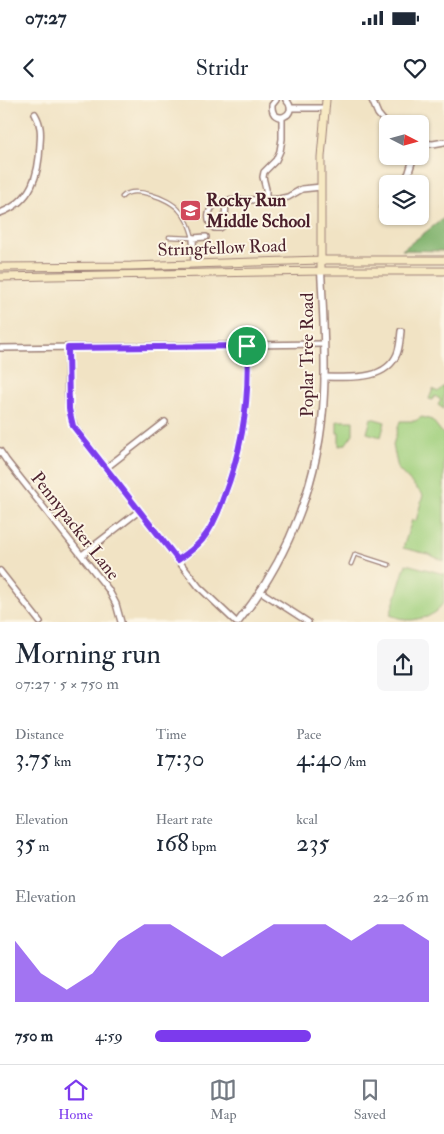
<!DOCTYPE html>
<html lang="en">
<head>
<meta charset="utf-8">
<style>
	body { margin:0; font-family:"IM FELL Double Pica",serif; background:#f6f6f7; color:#1f2937; height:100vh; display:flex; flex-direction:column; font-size:19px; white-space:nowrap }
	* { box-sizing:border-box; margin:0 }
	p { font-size:16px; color:#747a83 }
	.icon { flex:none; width:28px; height:28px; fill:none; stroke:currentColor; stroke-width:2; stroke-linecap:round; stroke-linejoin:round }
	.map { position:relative; height:522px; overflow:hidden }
	.sheet { display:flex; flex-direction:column; background:#fff; flex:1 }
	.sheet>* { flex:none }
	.needle { width:32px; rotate:96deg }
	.buttons { position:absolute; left:379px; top:15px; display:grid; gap:10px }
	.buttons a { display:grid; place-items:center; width:50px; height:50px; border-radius:8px; background:#fff; box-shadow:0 1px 4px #0004; font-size:25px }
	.pin { position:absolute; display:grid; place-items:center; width:42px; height:42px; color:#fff; margin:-21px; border:2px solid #fff; border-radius:50%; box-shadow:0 1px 5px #0007 }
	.round { display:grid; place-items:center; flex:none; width:52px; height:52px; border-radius:8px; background:#f6f6f7 }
	.headline { display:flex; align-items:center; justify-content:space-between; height:85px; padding:0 15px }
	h1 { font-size:28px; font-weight:600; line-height:38px }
	.metrics { display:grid; grid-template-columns:repeat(3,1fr); gap:8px; height:85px; padding:5px 15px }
	.metrics div { display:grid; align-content:center }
	.metrics b { font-size:25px; font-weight:600 }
	.metrics small { font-size:14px; font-weight:400 }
	.metrics p { font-size:14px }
	.chart { height:140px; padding:10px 15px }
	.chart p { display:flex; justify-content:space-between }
	.chart svg { width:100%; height:90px; margin-top:5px; fill:#7c3aed; opacity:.7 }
	ul { padding:0 15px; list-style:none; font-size:16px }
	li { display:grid; grid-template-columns:80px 60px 1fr; align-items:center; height:38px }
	li i { height:12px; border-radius:6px; background:#7c3aed }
	.status { display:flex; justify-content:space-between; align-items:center; height:35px; padding:0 25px; background:#fff; direction:ltr }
	.status svg { height:14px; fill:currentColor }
	header { display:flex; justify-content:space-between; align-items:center; height:65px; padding:0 15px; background:#fff; font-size:22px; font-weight:600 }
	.dock { display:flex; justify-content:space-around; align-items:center; height:70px; border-top:1px solid #e0e1e3; background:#fff; font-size:14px; color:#747a83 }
	.dock a { display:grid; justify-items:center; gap:2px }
	.dock .selected { color:#7c3aed }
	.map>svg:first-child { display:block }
	.green { fill:#a1d07e; stroke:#767854 }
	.forest { fill:#80b26d; stroke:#65684c }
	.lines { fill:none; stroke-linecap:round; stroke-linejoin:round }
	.service-casing { stroke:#9e8178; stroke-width:5 }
	.minor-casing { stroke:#9e8178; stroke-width:8 }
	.tertiary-casing { stroke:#9e8178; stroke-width:9 }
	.secondary-casing { stroke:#9e8178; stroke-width:9 }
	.service { stroke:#fff; stroke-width:2.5 }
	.minor { stroke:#fff; stroke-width:5 }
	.tertiary { stroke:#fff; stroke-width:6 }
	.secondary { stroke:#f7e9c3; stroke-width:7 }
	.route-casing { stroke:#fff; stroke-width:10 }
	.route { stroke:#7c3aed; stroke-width:6 }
	.labels { text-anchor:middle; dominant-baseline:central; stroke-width:4; stroke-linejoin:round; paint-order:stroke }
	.poi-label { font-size:18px; font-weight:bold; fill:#4a1f2b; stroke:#fcf5e5; text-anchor:start }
	.street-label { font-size:18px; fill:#4a1f2b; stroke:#fcf5e5 }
</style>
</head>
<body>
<div class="status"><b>07:27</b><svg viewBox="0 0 49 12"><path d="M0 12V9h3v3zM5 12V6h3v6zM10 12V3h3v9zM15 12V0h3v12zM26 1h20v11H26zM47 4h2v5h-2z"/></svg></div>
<header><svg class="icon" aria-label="back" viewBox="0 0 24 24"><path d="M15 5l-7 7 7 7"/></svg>Stridr<svg class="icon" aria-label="heart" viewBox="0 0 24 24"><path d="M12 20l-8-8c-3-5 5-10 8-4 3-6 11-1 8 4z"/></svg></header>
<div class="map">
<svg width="444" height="522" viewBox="0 0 444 522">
	<rect width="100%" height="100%" fill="#fcf5e5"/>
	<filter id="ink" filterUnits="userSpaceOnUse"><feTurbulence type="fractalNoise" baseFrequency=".02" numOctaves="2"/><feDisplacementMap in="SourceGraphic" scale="10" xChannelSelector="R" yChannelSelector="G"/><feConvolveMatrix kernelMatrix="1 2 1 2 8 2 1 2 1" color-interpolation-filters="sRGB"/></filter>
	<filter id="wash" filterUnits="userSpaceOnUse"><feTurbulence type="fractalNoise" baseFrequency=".0096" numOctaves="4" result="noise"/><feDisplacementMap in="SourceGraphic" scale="20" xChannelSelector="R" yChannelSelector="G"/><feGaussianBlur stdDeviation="1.12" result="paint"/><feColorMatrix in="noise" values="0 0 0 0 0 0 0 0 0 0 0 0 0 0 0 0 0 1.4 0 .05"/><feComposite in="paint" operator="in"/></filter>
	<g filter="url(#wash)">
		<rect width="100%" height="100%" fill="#f1e3c4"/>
		<!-- green -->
		<path class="green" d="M444 286V309L438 305 441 300 435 296 432 300 429 299 433 289 438 292Z
			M422 317 432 320 444 335V461L428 454 403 448 412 420 416 421 423 395 398 369 393 345 400 321H415Z
			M371 318 385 322 381 337 367 333Z
			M337 321H353V334L345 345 339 346V333H337Z
			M406 464 444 474V502L436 512 427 517 412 520H405L390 515Z"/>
		<!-- forest -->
		<path class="forest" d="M444 118V151L402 150Z"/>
	</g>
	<g filter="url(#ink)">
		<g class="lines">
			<defs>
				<path id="service" d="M122 97C133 85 169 98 179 110 187 118 190 127 193 138L169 137
					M351 464 355 454 389 465"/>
				<path id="minor" d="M276 0 272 5C271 27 301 15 286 0
					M372 0 378 14 388 26
					M290 8H325
					M420 43 433 44 444 42
					M403 84 409 72 414 56
					M266 100V89L263 77 264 72 276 60 280 51 282 39V17
					M226 101 225 119 223 126 220 128H214C204 119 209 104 222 101L279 99 288 97 302 89 321 87
					M383 108 388 103
					M0 113C32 101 39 75 40 44 41 33 41 24 35 14
					M194 164 193 138 206 137
					M0 248 323 244
					M68 248C68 273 64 310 77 331L199 487 236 522
					M324 277C348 277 385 282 397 254 400 247 400 239 401 231
					M0 351 6 360 108 489 116 504 121 522
					M106 368 165 322
					M82 455 139 411
					M178 460C187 454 195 448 202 440 212 428 219 411 224 396 243 347 250 298 247 245
					M0 471 40 522
					M260 491 308 522"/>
				<path id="tertiary" d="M238 522C290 457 321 376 324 293 326 254 323 210 321 171"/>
				<path id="secondary" d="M0 167 131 166 321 160H444
					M321 171V57L326 0
					M0 177 321 171H444"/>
			</defs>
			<!-- service casing -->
			<use href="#service" class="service-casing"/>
			<!-- minor casing -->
			<use href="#minor" class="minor-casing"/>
			<!-- tertiary casing -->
			<use href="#tertiary" class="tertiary-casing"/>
			<!-- secondary casing -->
			<use href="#secondary" class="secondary-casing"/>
			<!-- service -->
			<use href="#service" class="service"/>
			<!-- minor -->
			<use href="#minor" class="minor"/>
			<!-- tertiary -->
			<use href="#tertiary" class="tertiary"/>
			<!-- secondary -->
			<use href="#secondary" class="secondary"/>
		</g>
	</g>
	<g class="lines" filter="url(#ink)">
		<defs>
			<path id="route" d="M247 246C250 298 243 347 224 396 219 411 212 428 202 440 195 448 187 454 178 460L73 326 69 309 68 248Z"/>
		</defs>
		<!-- route casing -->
		<use href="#route" class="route-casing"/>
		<!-- route -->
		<use href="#route" class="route"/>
	</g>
	<!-- icons -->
	<defs>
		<symbol id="school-square" viewBox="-11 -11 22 22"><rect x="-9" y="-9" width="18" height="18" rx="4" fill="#d1495b" stroke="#fcf5e5"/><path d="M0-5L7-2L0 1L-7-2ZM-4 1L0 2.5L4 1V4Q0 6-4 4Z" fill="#fff"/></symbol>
	</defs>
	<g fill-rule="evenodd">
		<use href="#school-square" x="178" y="98" width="25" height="25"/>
	</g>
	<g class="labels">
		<!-- poi labels -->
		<g class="poi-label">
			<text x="206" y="100">Rocky Run<tspan x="206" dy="21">Middle School</tspan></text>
		</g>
		<!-- street labels -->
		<g class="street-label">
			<text transform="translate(222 148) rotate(-2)">Stringfellow Road</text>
			<text transform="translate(307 255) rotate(-90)">Poplar Tree Road</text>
			<text transform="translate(75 426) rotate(52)">Pennypacker Lane</text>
		</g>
	</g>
</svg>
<div class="buttons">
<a><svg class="needle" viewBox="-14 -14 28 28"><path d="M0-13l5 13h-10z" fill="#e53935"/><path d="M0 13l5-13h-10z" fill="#747a83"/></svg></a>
<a><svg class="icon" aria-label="layers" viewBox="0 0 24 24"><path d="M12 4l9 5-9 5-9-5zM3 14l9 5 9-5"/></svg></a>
</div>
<div class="pin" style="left:247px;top:246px;background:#1e9e55"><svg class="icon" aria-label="arrive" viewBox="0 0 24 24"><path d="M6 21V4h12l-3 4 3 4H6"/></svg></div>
</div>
<section class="sheet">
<div class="headline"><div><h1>Morning run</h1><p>07:27 · 5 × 750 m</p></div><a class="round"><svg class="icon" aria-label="share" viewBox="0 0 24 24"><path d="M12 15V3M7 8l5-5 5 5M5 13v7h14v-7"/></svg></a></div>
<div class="metrics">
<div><p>Distance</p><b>3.75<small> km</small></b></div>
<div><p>Time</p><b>17:30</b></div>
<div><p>Pace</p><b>4:40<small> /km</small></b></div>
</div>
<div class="metrics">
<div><p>Elevation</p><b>35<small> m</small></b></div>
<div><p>Heart rate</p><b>168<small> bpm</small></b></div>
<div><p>kcal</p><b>235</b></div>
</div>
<div class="chart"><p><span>Elevation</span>22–26 m</p>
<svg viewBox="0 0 160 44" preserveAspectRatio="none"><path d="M0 44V14L10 30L20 38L30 30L40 14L50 6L60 6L70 14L80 22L90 14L100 6L110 6L120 6L130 14L140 6L150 6L160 14V44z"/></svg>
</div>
<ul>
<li><b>750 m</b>4:59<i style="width:57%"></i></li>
</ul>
</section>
<nav class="dock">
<a class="selected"><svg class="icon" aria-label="home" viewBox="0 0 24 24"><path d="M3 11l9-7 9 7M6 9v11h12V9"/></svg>Home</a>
<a><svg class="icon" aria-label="map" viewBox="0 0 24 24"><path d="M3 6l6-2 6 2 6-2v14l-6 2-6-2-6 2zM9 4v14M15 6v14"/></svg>Map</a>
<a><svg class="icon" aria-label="saved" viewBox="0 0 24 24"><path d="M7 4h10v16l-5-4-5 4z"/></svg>Saved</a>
</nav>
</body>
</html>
